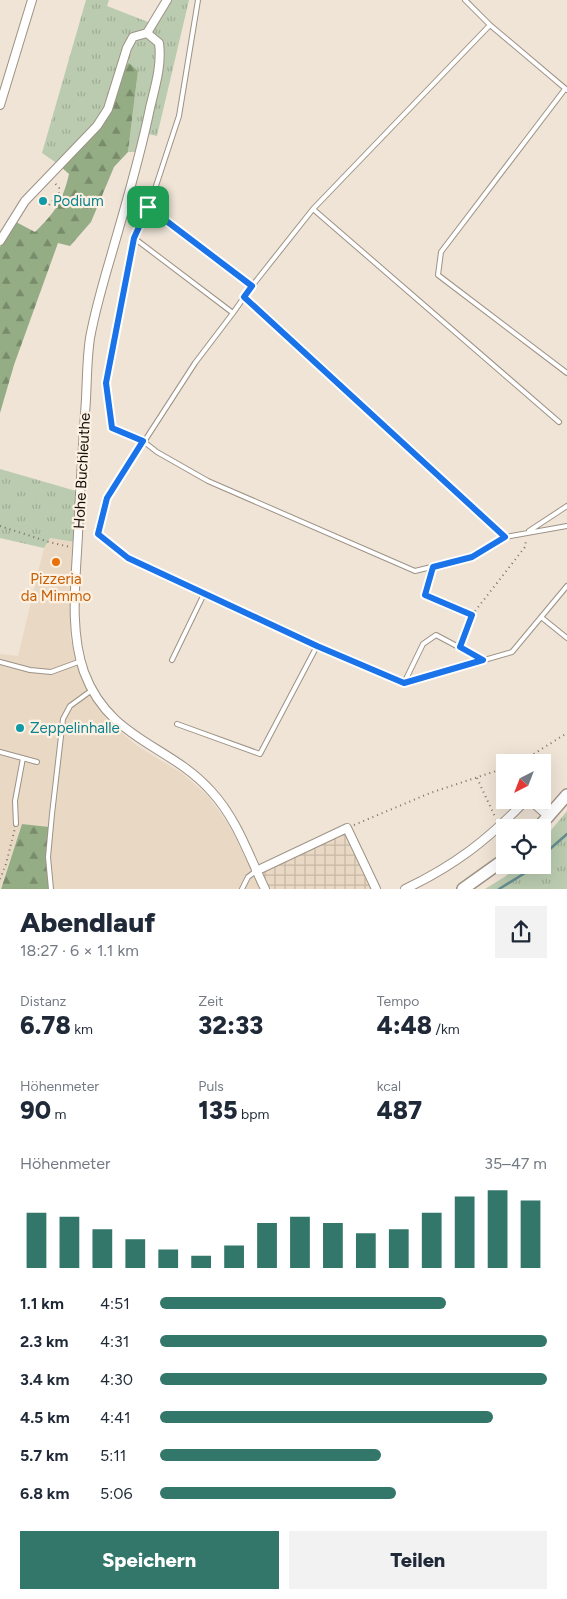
<!DOCTYPE html>
<html lang="de">
<head>
<meta charset="utf-8">
<style>
	body { margin:0; font-family:Figtree,sans-serif; background:#f2f2f3; color:#1f2937; height:100vh; display:flex; flex-direction:column; font-size:19px; white-space:nowrap }
	* { box-sizing:border-box; margin:0 }
	p { font-size:16px; color:#747a83 }
	.icon { flex:none; width:28px; height:28px; fill:none; stroke:currentColor; stroke-width:2; stroke-linecap:round; stroke-linejoin:round }
	.map { position:relative; height:889px; overflow:hidden }
	.drawer { display:flex; flex-direction:column; background:#fff; flex:1 }
	.drawer>* { flex:none }
	.needle { width:32px; rotate:222deg }
	.controls { position:absolute; left:496px; top:754px; display:grid; gap:10px }
	.controls a { display:grid; place-items:center; width:55px; height:55px; border-radius:0px; background:#fff; box-shadow:0 5px 20px #0002; font-size:25px }
	.pin { position:absolute; display:grid; place-items:center; width:42px; height:42px; color:#fff; margin:-21px; border-radius:10px; box-shadow:0 2px 8px #0006 }
	.round { display:grid; place-items:center; flex:none; width:52px; height:52px; border-radius:0px; background:#f2f2f3 }
	.overview { display:flex; align-items:center; justify-content:space-between; height:85px; padding:0 20px }
	h1 { font-size:28px; font-weight:800; line-height:38px }
	.figures { display:grid; grid-template-columns:repeat(3,1fr); gap:8px; height:85px; padding:5px 20px }
	.figures div { display:grid; align-content:center }
	.figures b { font-size:25px; font-weight:800 }
	.figures small { font-size:14px; font-weight:400 }
	.figures p { font-size:14px }
	.chart { height:140px; padding:10px 20px }
	.chart p { display:flex; justify-content:space-between }
	.chart svg { width:100%; height:90px; margin-top:5px; stroke:#33776a; stroke-width:6 }
	.button { display:flex; gap:10px; margin-top:auto; padding:10px 20px }
	.button a { flex:1; height:58px; border-radius:0px; background:#33776a; color:#fff; font-size:20px; font-weight:800; line-height:58px; text-align:center }
	.button a+a { background:#f2f2f3; color:#1f2937 }
	ul { padding:0 20px; list-style:none; font-size:16px }
	li { display:grid; grid-template-columns:80px 60px 1fr; align-items:center; height:38px }
	li i { height:12px; border-radius:6px; background:#33776a }
	.map>svg:first-child { display:block }
	.built { fill:#e9d8c4 }
	.industrial { fill:url(#industrial-grid) }
	.grass { fill:url(#grass-tufts) }
	.forest { fill:url(#forest-firs) }
	.lines { fill:none; stroke-linecap:round; stroke-linejoin:round }
	.stream { stroke:#658e91; stroke-width:2.5 }
	.lane-casing { stroke:#9d9285; stroke-width:6 }
	.street-casing { stroke:#9d9285; stroke-width:10 }
	.secondary-casing { stroke:#9d9285; stroke-width:14 }
	.path { stroke:#7a736a; stroke-width:2; stroke-dasharray:1 4; stroke-linecap:butt }
	.lane { stroke:#fff; stroke-width:4 }
	.street { stroke:#fff; stroke-width:8 }
	.secondary { stroke:#fff; stroke-width:11 }
	.route-casing { stroke:#fff; stroke-width:10 }
	.route { stroke:#1a73e8; stroke-width:6 }
	.culture-dot { fill:#0f9aa8; stroke:#fdf1e3; stroke-width:2 }
	.food-dot { fill:#e8710a; stroke:#fdf1e3; stroke-width:2 }
	.labels { text-anchor:middle; dominant-baseline:central; stroke-width:4.5; stroke-linejoin:round; paint-order:stroke }
	.culture-label { font-size:15px; fill:#0d838f; stroke:#fdf1e3; text-anchor:start }
	.street-label { font-size:15px; fill:#130f0b; stroke:#fdf1e3 }
	.food-label { font-size:15px; fill:#c56008; stroke:#fdf1e3 }
</style>
</head>
<body>
<div class="map">
<svg width="567" height="889" viewBox="0 0 567 889">
	<defs>
		<pattern id="industrial-grid" width="8" height="8" patternUnits="userSpaceOnUse" patternTransform="scale(1.25)"><rect width="8" height="8" fill="#e9d8c4"/><path d="M0 4h8M4 0v8" fill="none" stroke="#c7b8a7"/></pattern>
		<pattern id="grass-tufts" width="24" height="20" patternUnits="userSpaceOnUse" patternTransform="scale(1.25)"><rect width="24" height="20" fill="#bacbaf"/><path d="M3 7l-1-3M5 7V3M7 7l1-3M15 17l-1-3M17 17v-4M19 17l1-3" fill="none" stroke="#9fad95"/></pattern>
		<pattern id="forest-firs" width="22" height="20" patternUnits="userSpaceOnUse" patternTransform="scale(1.25)"><rect width="22" height="20" fill="#95ad85"/><path d="M5 1l3.5 6h-7zM16 11l3.5 6h-7z" fill="#788b6b"/></pattern>
	</defs>
	<rect width="100%" height="100%" fill="#efe4d6"/>
	<!-- built -->
	<path class="built" d="M50 538 75 542 70 636 76 663 88 692 98 708 111 724 136 745 183 774 208 796 231 828 260 889H53L50 856 53 828 22 824 0 889V654L18 656 44 548Z"/>
	<!-- industrial -->
	<path class="industrial" d="M346 831 372 889H270L261 871Z"/>
	<!-- grass -->
	<path class="grass" d="M86 0H109L107 6 148 22 145 30 131 34C117 57 115 83 105 107 96 130 74 147 58 164L42 153Z
		M169 0H189L157 136 148 134 164 57 161 42 151 32Z
		M146 37 156 45C160 70 143 125 137 152H128L138 71 123 69C128 52 128 42 146 37Z
		M0 469 76 491 75 542 50 538 44 548 0 538Z
		M567 811V889H485L506 876 517 865H542L543 840Z"/>
	<!-- forest -->
	<path class="forest" d="M129 63 138 71 128 152 114 167 91 222 70 246 58 243 14 365 0 413V247L16 222 35 232C55 213 63 200 69 174L61 167 98 127 123 69Z
		M22 824 49 827 46 856 49 889H1Z"/>
	<g class="lines">
		<!-- stream -->
		<path class="stream" d="M542 856 567 834
			M499 889 525 873 533 865"/>
		<defs>
			<path id="lane" d="M198 0 179 116 149 207 134 238 106 383 112 428 143 441 157 452 208 481 415 571 472 557 505 537 567 526
				M465 0 490 25 567 90
				M490 25 313 209 252 286 233 313 195 363 107 499 98 534 128 558 317 646 404 683 512 652 567 586
				M565 89 441 252 438 275 567 373
				M149 207 252 286
				M313 209 559 422
				M134 238 233 313
				M244 297 505 537
				M529 531 567 506
				M541 617 567 638
				M172 660 204 594
				M0 662 30 670 51 672 81 661
				M404 683 423 644 436 635 483 660
				M177 724 260 754 317 646
				M0 752 37 762
				M16 824 15 801 23 758
				M51 889 48 857 52 814 63 719 70 706 92 690
				M242 889 248 877 256 871"/>
			<path id="street" d="M147 33 159 43C162 65 155 87 150 108 140 158 125 207 111 256 103 283 95 311 90 338 87 358 87 379 86 399 83 444 80 489 78 534 76 579 69 629 84 672 109 740 169 744 211 791 237 819 249 856 265 889
				M147 33 167 0
				M0 105 32 0
				M0 241 25 201 97 126 108 109 127 48 133 37 147 33
				M530 800 548 816
				M256 871 347 828 376 889
				M405 889C454 866 489 839 526 800"/>
			<path id="secondary" d="M538 828 567 795
				M463 889 505 859"/>
		</defs>
		<!-- lane casing -->
		<use href="#lane" class="lane-casing"/>
		<!-- street casing -->
		<use href="#street" class="street-casing"/>
		<!-- secondary casing -->
		<use href="#secondary" class="secondary-casing"/>
		<!-- path -->
		<path class="path" d="M49 205 59 193V188L54 182
			M0 526 49 542 70 547
			M431 574 425 595 472 615
			M461 643 472 615 525 547 526 540
			M521 762 567 733
			M477 778 496 819
			M354 825 430 793 505 768
			M0 879 6 864 15 828"/>
		<!-- lane -->
		<use href="#lane" class="lane"/>
		<!-- street -->
		<use href="#street" class="street"/>
		<!-- secondary -->
		<use href="#secondary" class="secondary"/>
	</g>
	<g class="lines">
		<defs>
			<path id="route" d="M148 207 252 286 244 297 505 537 472 557 433 567 425 595 472 615 460 647 483 660 404 683 317 646 128 558 98 534 107 498 143 441 112 428 106 383 134 238Z"/>
		</defs>
		<!-- route casing -->
		<use href="#route" class="route-casing"/>
		<!-- route -->
		<use href="#route" class="route"/>
	</g>
	<!-- markers -->
	<g class="culture-dot">
		<circle cx="43" cy="201" r="5"/>
		<circle cx="20" cy="728" r="5"/>
	</g>
	<circle class="food-dot" cx="56" cy="562" r="5"/>
	<g class="labels">
		<!-- culture labels -->
		<g class="culture-label">
			<text x="53" y="201">Podium</text>
			<text x="30" y="728">Zeppelinhalle</text>
		</g>
		<!-- street labels -->
		<g class="street-label">
			<text transform="translate(82 471) rotate(-87)">Hohe Buchleuthe</text>
		</g>
		<!-- food labels -->
		<g class="food-label">
			<text x="56" y="579">Pizzeria<tspan x="56" dy="17">da Mimmo</tspan></text>
		</g>
	</g>
</svg>
<div class="controls">
<a><svg class="needle" viewBox="-14 -14 28 28"><path d="M0-13l5 13h-10z" fill="#e53935"/><path d="M0 13l5-13h-10z" fill="#747a83"/></svg></a>
<a><svg class="icon" aria-label="locate" viewBox="0 0 24 24"><circle cx="12" cy="12" r="6"/><path d="M12 2v4M12 18v4M2 12h4M18 12h4"/></svg></a>
</div>
<div class="pin" style="left:148px;top:207px;background:#1e9e55"><svg class="icon" aria-label="arrive" viewBox="0 0 24 24"><path d="M6 21V4h12l-3 4 3 4H6"/></svg></div>
</div>
<section class="drawer">
<div class="overview"><div><h1>Abendlauf</h1><p>18:27 · 6 × 1.1 km</p></div><a class="round"><svg class="icon" aria-label="share" viewBox="0 0 24 24"><path d="M12 15V3M7 8l5-5 5 5M5 13v7h14v-7"/></svg></a></div>
<div class="figures">
<div><p>Distanz</p><b>6.78<small> km</small></b></div>
<div><p>Zeit</p><b>32:33</b></div>
<div><p>Tempo</p><b>4:48<small> /km</small></b></div>
</div>
<div class="figures">
<div><p>Höhenmeter</p><b>90<small> m</small></b></div>
<div><p>Puls</p><b>135<small> bpm</small></b></div>
<div><p>kcal</p><b>487</b></div>
</div>
<div class="chart"><p><span>Höhenmeter</span>35–47 m</p>
<svg viewBox="0 0 160 44" preserveAspectRatio="none"><path d="M5 44V17M15 44V19M25 44V25M35 44V30M45 44V35M55 44V38M65 44V33M75 44V22M85 44V19M95 44V22M105 44V27M115 44V25M125 44V17M135 44V9M145 44V6M155 44V11"/></svg>
</div>
<ul>
<li><b>1.1 km</b>4:51<i style="width:74%"></i></li>
<li><b>2.3 km</b>4:31<i style="width:100%"></i></li>
<li><b>3.4 km</b>4:30<i style="width:100%"></i></li>
<li><b>4.5 km</b>4:41<i style="width:86%"></i></li>
<li><b>5.7 km</b>5:11<i style="width:57%"></i></li>
<li><b>6.8 km</b>5:06<i style="width:61%"></i></li>
</ul>
<div class="button"><a>Speichern</a><a>Teilen</a></div>
</section>
</body>
</html>
